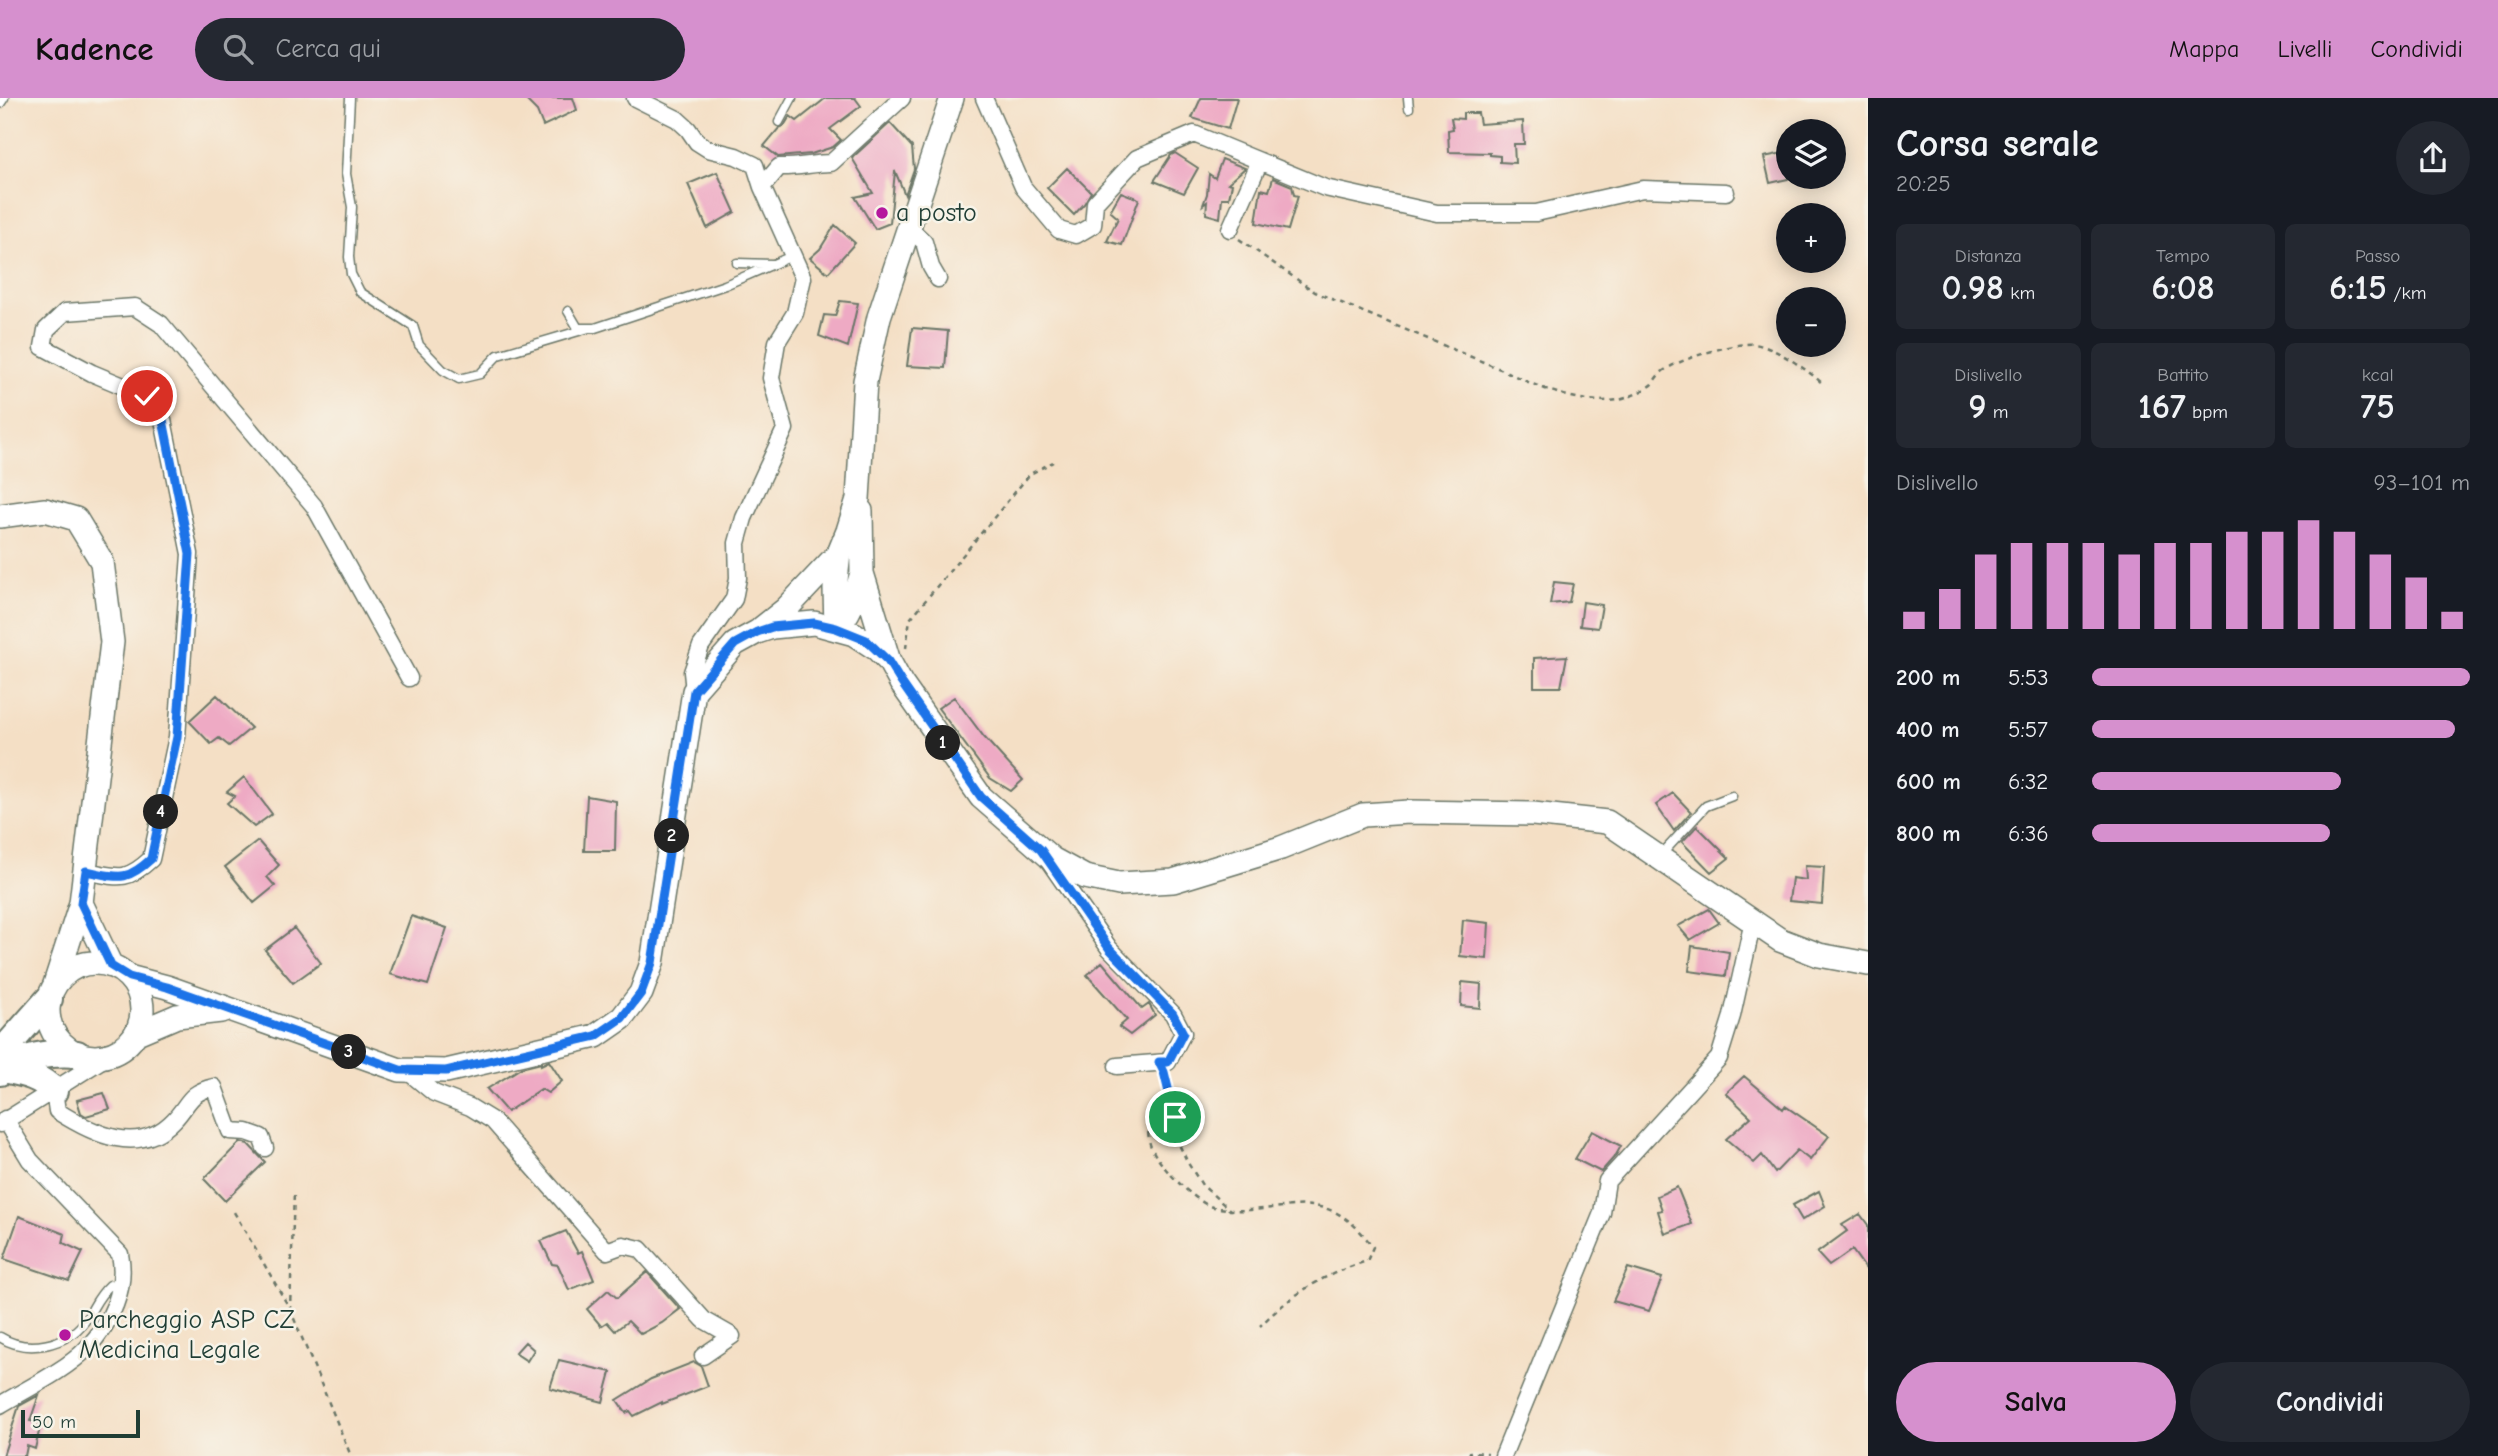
<!DOCTYPE html>
<html lang="it">
<head>
<meta charset="utf-8">
<style>
	body { margin:0; font-family:"Comic Neue",sans-serif; background:#242831; color:#f1f3f6; height:100vh; display:flex; flex-direction:column; font-size:26px; white-space:nowrap }
	* { box-sizing:border-box; margin:0 }
	p { font-size:23px; color:#9ea1a6 }
	.icon { flex:none; width:38px; height:38px; fill:none; stroke:currentColor; stroke-width:2; stroke-linecap:round; stroke-linejoin:round }
	.map { position:relative; flex:1; overflow:hidden }
	.side { display:flex; flex-direction:column; background:#171b24; width:630px }
	.side>* { flex:none }
	.buttons { position:absolute; left:1776px; top:21px; display:grid; gap:14px }
	.buttons a { display:grid; place-items:center; width:70px; height:70px; border-radius:50%; background:#171b24; box-shadow:0 4px 18px #0003; font-size:35px }
	.scale { position:absolute; left:21px; bottom:18px; width:119px; box-sizing:border-box; padding-left:7px; border:4px solid #1f3d34; border-top:0; font-size:19px; line-height:24px; white-space:nowrap; color:#1f3d34; -webkit-text-stroke:5px #f7f3e8; paint-order:stroke }
	.pin { position:absolute; display:grid; place-items:center; width:60px; height:60px; color:#fff; margin:-30px; border:4px solid #fff; border-radius:50%; box-shadow:0 2px 7px #0007 }
	.km { position:absolute; width:35px; height:35px; margin:-18px; border-radius:50%; background:#222; color:#fff; font-size:19px; line-height:35px; text-align:center }
	.round { display:grid; place-items:center; flex:none; width:74px; height:74px; border-radius:37px; background:#242831 }
	.overview { display:flex; align-items:center; justify-content:space-between; height:119px; padding:0 28px }
	h1 { font-size:38px; font-weight:800; line-height:52px }
	.stats { display:grid; grid-template-columns:repeat(3,1fr); gap:10px; height:119px; padding:7px 28px }
	.stats div { display:grid; align-content:center; border-radius:10px; background:#242831; text-align:center }
	.stats b { font-size:35px; font-weight:800 }
	.stats small { font-size:19px; font-weight:400 }
	.stats p { font-size:19px }
	.chart { height:196px; padding:14px 28px }
	.chart p { display:flex; justify-content:space-between }
	.chart svg { width:100%; height:126px; margin-top:7px; stroke:#d690ce; stroke-width:6 }
	.action { display:flex; gap:14px; margin-top:auto; padding:14px 28px }
	.action a { flex:1; height:80px; border-radius:42px; background:#d690ce; color:#111; font-size:28px; font-weight:800; line-height:80px; text-align:center }
	.action a+a { background:#242831; color:#f1f3f6 }
	ul { padding:0 28px; list-style:none; font-size:23px }
	li { display:grid; grid-template-columns:112px 84px 1fr; align-items:center; height:52px }
	li i { height:18px; border-radius:9px; background:#d690ce }
	header { display:flex; align-items:center; gap:42px; box-sizing:border-box; height:98px; padding:0 35px; background:#d690ce; color:#111 }
	header strong { font-size:33px }
	nav { display:flex; gap:38px; margin-inline-start:auto; font-size:24px }
	.search { width:490px; height:63px; background:#242831; display:flex; align-items:center; gap:18px; box-sizing:border-box; padding:0 24px; border-radius:38px; color:#9ea1a6; font-size:26px }
	main { display:flex; flex:1; min-height:0 }
	.map>svg:first-child { display:block }
	.building { fill:#eeaac4 }
	.lines { fill:none; stroke-linecap:round; stroke-linejoin:round }
	.service-casing { stroke:#6a7667; stroke-width:11 }
	.minor-casing { stroke:#6a7667; stroke-width:19 }
	.secondary-casing { stroke:#6a7667; stroke-width:26 }
	.trunk-casing { stroke:#6a7667; stroke-width:30 }
	.path { stroke:#6a7667; stroke-width:2.5; stroke-dasharray:5 5; stroke-linecap:butt }
	.service { stroke:#fff; stroke-width:8 }
	.minor { stroke:#fff; stroke-width:16 }
	.secondary { stroke:#fff; stroke-width:23 }
	.trunk { stroke:#fff; stroke-width:26 }
	.route-casing { stroke:#fff; stroke-width:14 }
	.route { stroke:#1a73e8; stroke-width:9 }
	.poi-dot { fill:#b5179e; stroke:#f7f3e8; stroke-width:2.5 }
	.labels { text-anchor:middle; dominant-baseline:central; stroke-width:5; stroke-linejoin:round; paint-order:stroke }
	.poi-label { font-size:26px; fill:#1f3d34; stroke:#f7f3e8; text-anchor:start }
</style>
</head>
<body>
<header>
<strong>Kadence</strong>
<div class="search"><svg class="icon" aria-label="search" viewBox="0 0 24 24"><circle cx="10" cy="10" r="6"/><path d="M15 15l6 6"/></svg>Cerca qui</div>
<nav><a>Mappa</a><a>Livelli</a><a>Condividi</a></nav>
</header>
<main>
<div class="map">
<svg width="1868" height="1358" viewBox="0 0 1868 1358">
	<rect width="100%" height="100%" fill="#f7f3e8"/>
	<filter id="ink" filterUnits="userSpaceOnUse"><feTurbulence type="fractalNoise" baseFrequency=".0143" numOctaves="2"/><feDisplacementMap in="SourceGraphic" scale="14" xChannelSelector="R" yChannelSelector="G"/><feConvolveMatrix kernelMatrix="1 2 1 2 8 2 1 2 1" color-interpolation-filters="sRGB"/></filter>
	<filter id="wash" filterUnits="userSpaceOnUse"><feTurbulence type="fractalNoise" baseFrequency=".00686" numOctaves="4" result="noise"/><feDisplacementMap in="SourceGraphic" scale="28" xChannelSelector="R" yChannelSelector="G"/><feGaussianBlur stdDeviation="1.57" result="paint"/><feColorMatrix in="noise" values="0 0 0 0 0 0 0 0 0 0 0 0 0 0 0 0 0 1.4 0 .05"/><feComposite in="paint" operator="in"/></filter>
	<g filter="url(#wash)">
		<rect width="100%" height="100%" fill="#f4dfc5"/>
		<g id="blocks">
			<!-- building -->
			<path class="building" d="M524 0H573L577 12 543 28 537 13Z
				M826 0H855L861 8 830 31 841 42 833 49 811 56 778 59 764 48 779 30 784 28 790 18 797 23Z
				M1201 0H1237L1228 31 1192 20Z
				M1463 15H1478L1480 26 1523 23 1524 46H1514L1515 65 1500 64V58L1490 57V55L1449 54 1448 32 1453 31 1451 20 1463 21Z
				M890 25 912 49 914 71 905 97 895 73 890 125 875 131 855 99 873 95 852 60Z
				M1788 54V81L1770 85 1764 59Z
				M1175 55 1198 70 1184 95 1154 83 1171 57Z
				M1222 61 1245 70 1228 85 1232 86 1229 100H1222L1220 120 1206 116 1207 104 1203 107 1207 96 1209 76 1215 80Z
				M1067 70 1091 94 1084 106 1074 117 1047 90Z
				M717 74 735 114 707 130 688 86Z
				M1273 80 1292 88 1294 97 1298 98 1288 132 1256 125 1261 91 1269 93Z
				M1121 94 1139 101 1122 147 1107 143 1118 120 1110 113Z
				M835 127 855 145 828 175 810 160 820 151Z
				M840 203 858 205 848 249 819 238 824 217 835 218Z
				M912 230 948 233 945 270 907 268Z
				M1554 484 1573 486 1569 504 1550 506Z
				M1583 504 1602 507 1598 530 1580 528Z
				M1567 558 1561 589H1534V560Z
				M217 597 251 630 229 648 219 640 211 646 189 623Z
				M954 599 984 639 1023 682 1011 693 990 680 938 610Z
				M244 679 272 716 254 729 227 705 235 698 227 694Z
				M1673 695 1691 714 1674 733 1656 707Z
				M587 698 616 703 615 753H584Z
				M1697 728 1729 760 1711 774 1682 744Z
				M258 743 279 767 267 779 275 788 254 805 225 769Z
				M1805 768 1824 769 1822 806 1789 803 1792 780 1806 782Z
				M1709 811 1719 825 1690 842 1678 828Z
				M411 818 447 830 428 887 390 876Z
				M1463 822 1489 825 1487 861 1460 858Z
				M294 830 321 865 293 885 265 852Z
				M1692 848 1729 854 1726 878 1689 873Z
				M1102 864 1142 911 1149 906 1155 917 1130 937 1119 929 1127 922 1087 877Z
				M1462 884 1481 886 1480 910 1461 908Z
				M549 963 562 983 548 995 541 991 507 1014 487 991 521 970 541 965V967Z
				M1744 978 1783 1011 1785 1008 1829 1038 1810 1062 1797 1052 1775 1075 1762 1057 1754 1065 1726 1041 1751 1019 1726 995Z
				M104 995 110 1011 86 1018 81 1015 77 1002Z
				M1592 1033 1621 1048 1616 1057 1601 1074 1575 1061Z
				M240 1044 248 1046 265 1064 225 1103 204 1081Z
				M1677 1089 1692 1126 1665 1136 1658 1113 1662 1112 1657 1098Z
				M1819 1093 1825 1108 1802 1122 1793 1107Z
				M1860 1116 1868 1127V1174L1852 1152 1829 1168 1817 1155 1847 1133 1842 1127Z
				M19 1118 65 1136 63 1145 83 1154 69 1183 4 1161Z
				M566 1133 578 1155 582 1153 594 1182 569 1192 558 1167 552 1166 541 1143Z
				M1628 1170 1662 1180 1649 1213 1613 1203Z
				M647 1174 680 1211 662 1225 641 1236 628 1223 615 1233 607 1224 601 1228 587 1211 608 1192 617 1200Z
				M525 1244 534 1252 527 1263 515 1255Z
				M559 1262 611 1274 603 1304 550 1290Z
				M694 1264 701 1268 708 1288 662 1306V1304L634 1318 630 1313 626 1315 617 1302 651 1281Z
				M39 1297 30 1323 41 1325 35 1351 27 1348 25 1358H3L19 1308Z"/>
		</g>
	</g>
	<g filter="url(#ink)">
		<use href="#blocks" fill-opacity="0" stroke="#6a7667" stroke-width="2"/>
		<g class="lines">
			<defs>
				<path id="service" d="M350 0 346 76 352 109 349 159 351 176 360 194 413 228 419 247 443 272 459 281 480 276 498 257 589 230
					M1408 0 1409 10
					M0 6 4 0
					M779 24 792 0
					M737 165 772 166
					M568 213 578 230H595L725 187 792 158
					M1660 758 1706 708 1732 698
					M0 1239C27 1256 66 1248 85 1223 95 1209 96 1200 110 1187L120 1191"/>
				<path id="minor" d="M635 0 677 21 688 31 697 44 708 51 736 58 755 67 762 89
					M984 0 1023 89 1059 132 1076 137 1093 127 1095 105 1137 60 1194 36 1325 90 1437 115H1536L1643 91 1726 94
					M908 129 924 144 931 169 938 181
					M1230 131 1260 63
					M694 593 692 574 701 548 734 501 738 480 737 445 744 420 785 331 771 280 777 244 795 215 803 180 762 89 779 69C797 70 813 65 831 65L902 0
					M1046 759 1109 850 1173 916 1183 935 1168 964 1117 968
					M86 773C118 779 125 785 151 761L177 639 190 456 163 322 147 298 92 275 43 249 46 232 65 214 135 209 161 226 314 408 409 580
					M406 972 434 995 470 1009 493 1023 607 1153 623 1147 640 1151 704 1222 732 1238 703 1258
					M54 993 57 1013C93 1036 139 1059 174 1022 190 1005 188 995 214 989L230 1033 247 1034 261 1039 265 1050
					M0 1026 108 958
					M0 1307C25 1292 68 1271 87 1250 111 1225 127 1191 120 1156L30 1062 5 1021
					M1503 1358 1602 1115 1607 1083 1719 960 1732 918 1753 823"/>
				<path id="secondary" d="M861 413 862 475 888 560
					M0 418 45 412 76 421 102 464 112 544 81 805 55 886
					M839 455 835 491 836 530C852 515 856 495 862 475
					M762 530 786 511 839 455 848 433 858 401 865 283 879 219 952 0
					M81 805 111 868
					M48 912a47 47 0 1 1 94 0a47 47 0 1 1-94 0Z
					M129 879 167 889 400 972 446 973 596 938 622 920 641 895 652 865 694 593 735 546 757 534 772 529 814 525 854 536 877 551 889 563 901 585 981 699 1052 761 1085 779 1119 786 1173 783 1281 750 1363 717 1409 714 1533 716 1607 724 1780 842 1819 857 1868 866
					M137 935 177 918 221 913"/>
				<path id="trunk" d="M0 956 49 901
					M4 971C23 975 40 978 54 993
					M0 974C24 958 48 954 77 956"/>
			</defs>
			<!-- service casing -->
			<use href="#service" class="service-casing"/>
			<!-- minor casing -->
			<use href="#minor" class="minor-casing"/>
			<!-- secondary casing -->
			<use href="#secondary" class="secondary-casing"/>
			<!-- trunk casing -->
			<use href="#trunk" class="trunk-casing"/>
			<!-- path -->
			<path class="path" d="M1239 141 1315 194 1505 273C1539 290 1579 307 1618 302 1627 301 1645 292 1652 286 1655 282 1658 277 1662 274 1676 262 1735 244 1754 246 1775 249 1808 272 1823 286
				M906 550 910 521 1030 376 1053 364
				M1165 980 1175 1019 1176 1040 1188 1065 1202 1087 1230 1112C1293 1115 1326 1085 1373 1149L1367 1163C1323 1177 1293 1195 1260 1228
				M1148 1024C1148 1031 1148 1039 1150 1046 1155 1064 1192 1101 1210 1108 1215 1110 1221 1110 1226 1111
				M234 1114 290 1211 294 1094
				M290 1211 351 1358
				M1469 1358 1470 1354 1488 1355"/>
			<!-- service -->
			<use href="#service" class="service"/>
			<!-- minor -->
			<use href="#minor" class="minor"/>
			<!-- secondary -->
			<use href="#secondary" class="secondary"/>
			<!-- trunk -->
			<use href="#trunk" class="trunk"/>
		</g>
	</g>
	<g class="lines" filter="url(#ink)">
		<defs>
			<path id="route" d="M147 298 163 322 190 456 177 639 151 761C125 785 118 779 86 773L81 805 111 868 129 879 167 889 400 972 446 973 596 938 622 920 641 895 652 865 694 593 735 546 757 534 772 529 814 525 836 530 866 542 888 563 901 584 981 699 1041 752 1109 850 1173 916 1183 935 1168 964H1159L1164 974 1175 1019"/>
		</defs>
		<!-- route casing -->
		<use href="#route" class="route-casing"/>
		<!-- route -->
		<use href="#route" class="route"/>
	</g>
	<!-- markers -->
	<g class="poi-dot">
		<circle cx="882" cy="115" r="7"/>
		<circle cx="65" cy="1237" r="7"/>
	</g>
	<g class="labels">
		<!-- poi labels -->
		<g class="poi-label">
			<text x="896" y="115">a posto</text>
			<text x="79" y="1222">Parcheggio ASP CZ<tspan x="79" dy="30">Medicina Legale</tspan></text>
		</g>
	</g>
</svg>
<div class="buttons">
<a><svg class="icon" aria-label="layers" viewBox="0 0 24 24"><path d="M12 4l9 5-9 5-9-5zM3 14l9 5 9-5"/></svg></a>
<a>+</a>
<a>−</a>
</div>
<div class="scale">50 m</div>
<div class="pin" style="left:1175px;top:1019px;background:#1e9e55"><svg class="icon" aria-label="arrive" viewBox="0 0 24 24"><path d="M6 21V4h12l-3 4 3 4H6"/></svg></div>
<div class="pin" style="left:147px;top:298px;background:#d93025"><svg class="icon" aria-label="check" viewBox="0 0 24 24"><path d="M5 12l5 5 9-10"/></svg></div>
<b class="km" style="left:943px;top:645px">1</b>
<b class="km" style="left:672px;top:738px">2</b>
<b class="km" style="left:349px;top:954px">3</b>
<b class="km" style="left:161px;top:714px">4</b>
</div>
<section class="side">
<div class="overview"><div><h1>Corsa serale</h1><p>20:25</p></div><a class="round"><svg class="icon" aria-label="share" viewBox="0 0 24 24"><path d="M12 15V3M7 8l5-5 5 5M5 13v7h14v-7"/></svg></a></div>
<div class="stats">
<div><p>Distanza</p><b>0.98<small> km</small></b></div>
<div><p>Tempo</p><b>6:08</b></div>
<div><p>Passo</p><b>6:15<small> /km</small></b></div>
</div>
<div class="stats">
<div><p>Dislivello</p><b>9<small> m</small></b></div>
<div><p>Battito</p><b>167<small> bpm</small></b></div>
<div><p>kcal</p><b>75</b></div>
</div>
<div class="chart"><p><span>Dislivello</span>93–101 m</p>
<svg viewBox="0 0 160 44" preserveAspectRatio="none"><path d="M5 44V38M15 44V30M25 44V18M35 44V14M45 44V14M55 44V14M65 44V18M75 44V14M85 44V14M95 44V10M105 44V10M115 44V6M125 44V10M135 44V18M145 44V26M155 44V38"/></svg>
</div>
<ul>
<li><b>200 m</b>5:53<i style="width:100%"></i></li>
<li><b>400 m</b>5:57<i style="width:96%"></i></li>
<li><b>600 m</b>6:32<i style="width:66%"></i></li>
<li><b>800 m</b>6:36<i style="width:63%"></i></li>
</ul>
<div class="action"><a>Salva</a><a>Condividi</a></div>
</section>
</main>
</body>
</html>
